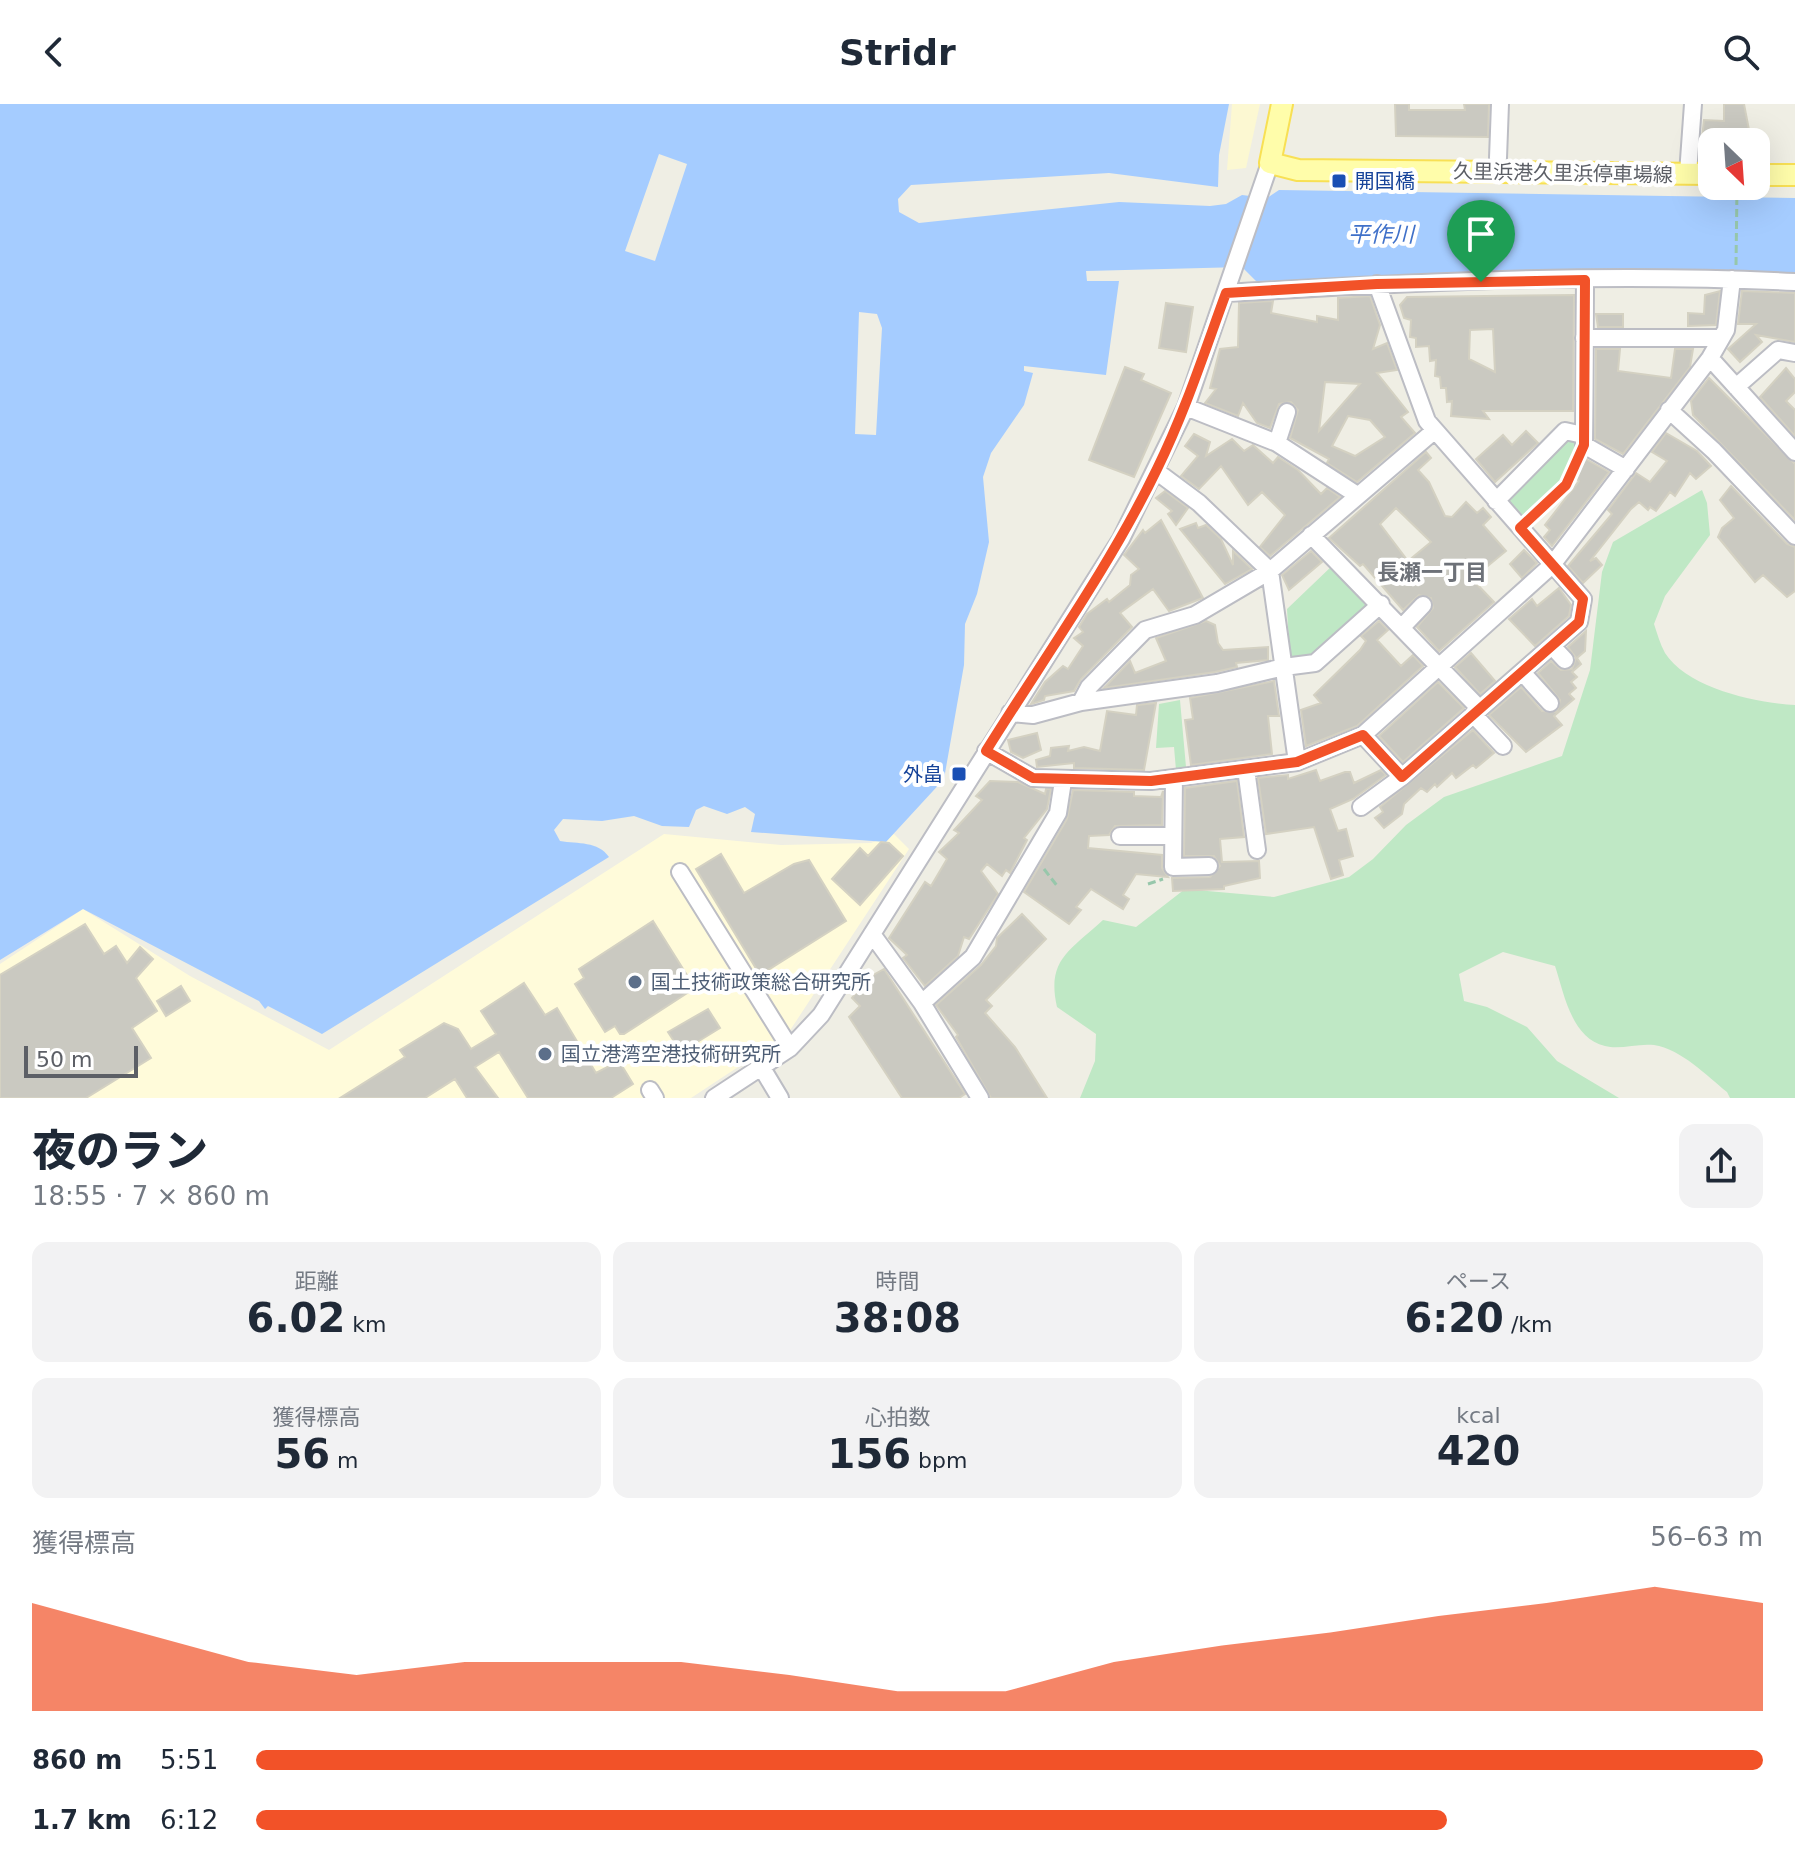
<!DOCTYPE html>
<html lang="ja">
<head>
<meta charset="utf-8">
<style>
	body { margin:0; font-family:"DejaVu Sans","Noto Sans JP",sans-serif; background:#f2f2f3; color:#1f2937; height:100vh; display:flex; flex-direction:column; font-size:30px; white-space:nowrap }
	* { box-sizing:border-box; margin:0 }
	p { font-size:26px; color:#747a83 }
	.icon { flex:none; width:44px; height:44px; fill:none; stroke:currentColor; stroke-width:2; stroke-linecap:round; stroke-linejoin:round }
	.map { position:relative; height:994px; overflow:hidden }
	.drawer { display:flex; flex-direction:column; background:#fff; flex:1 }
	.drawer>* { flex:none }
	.needle { width:52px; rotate:155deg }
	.controls { position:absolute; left:1698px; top:24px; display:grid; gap:16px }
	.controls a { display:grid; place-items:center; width:72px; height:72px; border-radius:16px; background:#fff; box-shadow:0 8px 32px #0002; font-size:40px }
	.scale { position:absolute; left:24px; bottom:20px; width:114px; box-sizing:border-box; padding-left:8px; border:4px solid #5c5f66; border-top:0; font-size:22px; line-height:28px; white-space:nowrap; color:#5c5f66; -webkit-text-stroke:6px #fff; paint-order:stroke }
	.pin { position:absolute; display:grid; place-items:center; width:68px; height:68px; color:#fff; margin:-82px -34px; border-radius:50% 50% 50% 0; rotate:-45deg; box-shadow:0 0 8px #0007 }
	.pin .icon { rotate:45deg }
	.round { display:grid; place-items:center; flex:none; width:84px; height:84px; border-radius:16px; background:#f2f2f3 }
	.head { display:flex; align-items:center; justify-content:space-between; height:136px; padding:0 32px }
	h1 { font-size:44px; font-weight:800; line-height:60px }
	.stats { display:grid; grid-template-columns:repeat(3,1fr); gap:12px; height:136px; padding:8px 32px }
	.stats div { display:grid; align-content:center; border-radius:16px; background:#f2f2f3; text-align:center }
	.stats b { font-size:40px; font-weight:800 }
	.stats small { font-size:22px; font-weight:400 }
	.stats p { font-size:22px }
	.chart { height:224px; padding:16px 32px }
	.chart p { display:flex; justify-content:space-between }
	.chart svg { width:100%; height:144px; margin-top:8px; fill:#f25228; opacity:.7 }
	ul { padding:0 32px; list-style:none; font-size:26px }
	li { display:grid; grid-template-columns:128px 96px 1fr; align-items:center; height:60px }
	li i { height:20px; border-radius:10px; background:#f25228 }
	header { display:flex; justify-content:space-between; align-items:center; height:104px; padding:0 32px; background:#fff; font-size:36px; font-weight:800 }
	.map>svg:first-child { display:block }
	.commercial { fill:#fffbda }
	.green { fill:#bfe8c5 }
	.sand { fill:#fcf8d2 }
	.water { fill:#a5ccff }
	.pier { fill:#efeee4 }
	.building { fill:#cac9c1; stroke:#d4d1c2; stroke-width:2; fill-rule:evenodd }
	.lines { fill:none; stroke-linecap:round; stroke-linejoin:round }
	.minor-casing { stroke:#bcbdc4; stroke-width:20 }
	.major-casing { stroke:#f8e054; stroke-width:24 }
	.path { stroke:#97c7ab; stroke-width:3; stroke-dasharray:8 4; stroke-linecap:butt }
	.minor { stroke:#fff; stroke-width:16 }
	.major { stroke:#fffdaa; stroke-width:20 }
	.route-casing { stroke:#fff; stroke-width:16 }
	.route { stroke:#f25228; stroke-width:10 }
	.transit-dot { fill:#1a4fb4; stroke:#fff; stroke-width:3 }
	.service-dot { fill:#5c6f8a; stroke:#fff; stroke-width:3 }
	.labels { text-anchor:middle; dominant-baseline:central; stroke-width:8; stroke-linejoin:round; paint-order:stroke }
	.street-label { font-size:20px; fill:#5c5f66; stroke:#fff }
	.transit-label { font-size:20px; fill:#164399; stroke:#fff; text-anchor:start }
	.service-label { font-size:20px; fill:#4e5e75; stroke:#fff; text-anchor:start }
	.water-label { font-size:22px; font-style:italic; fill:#4071c9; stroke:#fff }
	.neighbourhood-label { font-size:22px; font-weight:bold; fill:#6d7178; stroke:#fff }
</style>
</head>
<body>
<header><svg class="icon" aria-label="back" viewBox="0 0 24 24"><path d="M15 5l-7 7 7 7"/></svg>Stridr<svg class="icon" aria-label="search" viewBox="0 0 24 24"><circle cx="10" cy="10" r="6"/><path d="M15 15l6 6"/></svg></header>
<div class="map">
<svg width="1795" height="994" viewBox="0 0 1795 994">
	<rect width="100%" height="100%" fill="#efeee4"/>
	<!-- commercial -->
	<path class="commercial" d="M664 730 781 741 871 739 894 730 909 745 787 931 691 994H0V860L83 805 190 872 329 946Z"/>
	<!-- green -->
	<path class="green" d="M1567 332 1578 342 1562 378 1523 415 1507 394Z
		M1702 386 1707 399 1710 431 1665 492 1654 520C1657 529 1660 540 1665 549 1687 584 1756 599 1795 601V994H1730L1727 988C1707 972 1681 945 1654 941 1638 939 1620 946 1605 942 1571 934 1564 889 1555 862L1503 848 1459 870 1464 897 1487 903 1527 923 1557 957 1619 994H1080L1095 957 1096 930 1057 903C1046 855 1071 846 1103 816L1136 823 1185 785 1274 793 1349 773 1373 755 1406 721 1444 693 1562 652 1590 566 1602 468 1613 438Z
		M1334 460 1373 497 1313 552 1290 557 1287 505Z
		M1180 596 1186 663 1176 666 1174 643 1156 644 1159 600Z"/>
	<!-- sand -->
	<path class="sand" d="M1232 0H1260L1246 64 1227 66Z"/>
	<!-- water -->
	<path class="water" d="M0 0H1229L1219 51 1218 83 1109 69 911 81 898 95 899 108 919 119 1119 98 1210 102 1226 100 1242 91 1267 94 1279 86 1795 94V169L1256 177 1242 163 1086 167 1087 177H1119L1106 271 1024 262V267L1033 269 1024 301 991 349 983 373 989 438 977 490 965 520 964 561 944 675 886 738 751 728 755 710 745 703 727 710 704 702 696 706 689 723 662 722 634 712 602 717 563 715 554 726 560 737C578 740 598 737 609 753L322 930 268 902 265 905 259 897 83 805 0 856Z"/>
	<!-- pier -->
	<path class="pier" d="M659 50 687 60 655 157 625 147Z
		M859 208 877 210 882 224 876 331 855 330Z"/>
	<!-- building -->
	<path class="building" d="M1395 0H1409V6H1465L1464 0H1489L1488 33 1396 32Z
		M1724 0H1744L1750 31 1702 34 1704 16 1724 17Z
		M1720 187 1716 221 1688 222V209L1704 210 1705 191Z
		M1742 187 1795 189V238L1756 231 1762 238 1740 258 1728 245 1756 220H1738Z
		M1574 191 1573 307H1483L1489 315 1451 312 1452 297 1447 298 1446 284H1441L1440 273 1435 272 1436 256 1430 257 1429 242 1416 243V234L1410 233 1411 216 1404 214 1400 201 1407 193ZM1493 225 1495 268 1469 255 1470 226Z
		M1370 192 1380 221 1373 245 1387 239 1397 266 1377 269 1408 308 1401 313 1415 329 1357 378 1327 359 1329 355 1290 334 1298 306 1291 298 1279 300 1270 324 1257 319 1243 299 1238 312 1205 299 1216 285 1210 284 1220 245 1238 243 1239 199 1273 197 1271 209 1317 218V212L1338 216V194ZM1325 278 1360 280 1319 327ZM1348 312 1370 316 1385 333 1355 352 1332 342Z
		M1166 199 1193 203 1186 248 1159 244Z
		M1596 210H1623V223H1598Z
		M1596 245H1620L1618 267 1671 274 1675 245H1693L1690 263 1623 350 1595 335Z
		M1125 263 1144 270 1141 276 1171 289 1134 373 1089 356Z
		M1786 264 1795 275V288L1786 297 1795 306V332L1760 293Z
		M1709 274 1795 360V416L1693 311 1691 297Z
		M1526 327 1538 339 1495 378 1476 355 1503 331 1512 341Z
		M1666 329 1697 347 1711 362 1696 375 1690 369 1675 392 1670 388 1656 407 1650 403 1648 406 1639 398 1631 405 1590 457 1596 454 1602 461 1583 479 1568 462 1612 410 1608 406 1636 369 1650 378 1667 357 1652 348Z
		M1194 330 1210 338 1206 352 1232 335 1244 347 1253 341 1273 359 1278 353 1298 366 1321 390 1327 384 1340 393 1270 452 1260 443 1285 411 1262 388 1248 401 1221 362 1199 385 1181 372 1198 352 1185 342Z
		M1426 348 1431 354 1418 366 1429 378 1445 412 1452 413 1466 398 1477 409 1483 404 1491 413 1483 421 1506 447 1472 475 1494 498 1439 547 1417 523 1433 504 1431 494 1419 491 1403 506 1363 460 1360 462 1329 434ZM1396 404 1431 438 1408 457 1380 420Z
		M1584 354 1609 368 1552 442 1544 433 1550 426 1545 421 1579 377 1573 371Z
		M1731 382 1787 440 1795 443V487L1787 493 1763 471 1755 478 1718 433 1722 424 1734 414 1720 396Z
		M1165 387 1188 404 1176 421 1168 410 1172 407 1156 394Z
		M1161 416 1203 494 1169 507 1153 485 1120 509 1132 523 1081 575 1074 587 1045 592 1044 596 1031 600 1045 578 1063 562 1068 565 1083 542 1074 534 1083 528 1079 523 1087 510 1107 495 1109 498 1130 481 1131 471 1139 465 1124 451 1143 426 1145 429Z
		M1196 419 1198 424 1206 421 1221 435 1233 461V447L1252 465 1225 480 1180 425Z
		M1524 446 1537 459 1522 474 1510 460Z
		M1311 447 1322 458 1289 486 1282 471Z
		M1559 484 1571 501 1569 512 1535 542 1509 515 1532 495 1537 502Z
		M1206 517 1215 521 1218 539 1223 546 1268 543V556L1236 559 1237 563 1215 568 1104 584 1130 557 1135 569 1166 557 1156 534Z
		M1379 517 1388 526 1377 536 1401 562 1413 551 1423 562 1357 622 1306 642 1301 606 1321 599 1314 591 1360 546 1366 537 1361 532Z
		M1586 527 1585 547 1577 554 1581 560 1572 568 1577 573 1571 578 1576 584 1569 590 1574 595 1554 612 1562 621 1526 648 1489 611 1521 583 1542 607 1557 608 1560 596 1538 569 1551 557 1561 566 1572 565 1576 554 1568 543Z
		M1471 549 1495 577 1480 590 1455 563Z
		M1274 577 1279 612H1268L1272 650 1191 661 1185 616 1193 615 1190 594Z
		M1438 578 1464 604 1403 658 1379 632Z
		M1156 599 1144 666 1074 664V659L1037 663 1036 656 1050 652 1051 644 1069 642 1068 647 1084 643 1100 647 1107 607 1136 611 1137 601Z
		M1473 626 1494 649 1476 664 1473 661 1456 674 1452 669 1437 683 1435 680 1427 688 1421 684 1404 700 1402 710 1384 724 1375 714 1383 708 1380 703Z
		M1037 629 1041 646 1023 654 1011 648 1008 636Z
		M1316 666 1320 677 1345 668H1350L1354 679 1381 666 1386 671 1353 695 1330 705 1338 727 1346 725 1353 752 1339 756 1343 771 1331 775 1314 723 1266 730 1258 674 1288 671V675Z
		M990 677 1018 678 1045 690 1046 685H1051L1047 705 1024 734 1027 736 1010 769 1006 766 1002 772 987 760 981 767 998 790 969 835 964 833 958 852 925 882 903 854 907 851 889 834 925 778 931 782 947 755 939 748 959 729 954 726 982 696 976 692Z
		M1237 677 1244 733 1220 735 1222 758 1259 757 1260 774 1224 782V785L1173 787 1172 774 1210 773 1220 762 1214 752H1184L1185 684Z
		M1073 686 1134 688V692L1161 693 1163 687 1162 721 1115 722 1109 731 1089 732 1088 744 1162 751V764L1168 773 1136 770 1123 791 1129 795 1123 805 1091 785 1076 803 1081 806 1069 820 1024 788 1067 715Z
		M881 738 889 739 903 752 860 801 832 775 860 744 868 752Z
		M721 750 744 789 794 760 809 756 846 817 760 871 696 765Z
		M1022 810 1046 835 986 896 992 902 985 909 1015 943 1047 994H991L956 933 958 931 936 901 981 861 996 842 997 834Z
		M653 817 695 884 624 930H620L615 922 605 928 575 880 584 874 579 865Z
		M85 820 104 850 116 842 127 859 140 843 153 855 136 874 157 907 132 924 151 954 86 994H0V871Z
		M884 865 965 990 959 994H902L849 913 860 902 852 894 866 875Z
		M524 879 545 911 557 904 596 969 619 957 633 980 611 994H528L499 948 475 963 498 994H467L455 975 425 994H340L405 953 400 946 444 919 458 925 471 945 496 930 481 907Z
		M181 882 190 897 166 912 157 897Z
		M708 905 720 924 681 948 668 928Z"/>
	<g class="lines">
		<defs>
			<path id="minor" d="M1498 54 1500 0
				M1688 70 1693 0
				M1585 176 1584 341 1626 365
				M1226 189C1414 178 1606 168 1795 178
				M1584 234H1719
				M1710 254 1795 348
				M1736 283 1778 246 1795 249
				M1186 303 1277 339 1357 391
				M1669 306 1714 347 1795 432
				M1277 339 1287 308
				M1156 367 1199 399 1270 467 1297 658
				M1496 397 1565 327 1583 331
				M1311 431 1480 605
				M1403 522 1423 501
				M1552 542 1565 556
				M1522 568 1550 599
				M1081 598 1089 583 1145 526 1195 511 1270 467 1434 327
				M1010 609 1033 611 1081 598 1217 579 1284 563 1315 559 1381 500
				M1473 610 1503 642
				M1363 631 1402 673 1579 518 1583 495 1427 317 1377 180
				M986 647 1033 674 1151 677 1297 658 1363 631 1552 461 1710 254 1726 226 1732 175
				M1246 665 1257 746
				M1174 674 1173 763 1209 762
				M1361 703 1402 673
				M1120 732H1173
				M680 768 790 944
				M872 830 922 899 980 994
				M922 899 973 853 1058 709 1063 677
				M762 964 780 994
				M650 986 655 994
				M714 994 790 944 821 911 1121 435 1186 303 1270 59"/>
			<path id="major" d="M1270 59 1298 66 1712 70
				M1270 59 1282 0
				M1756 71H1795"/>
		</defs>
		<!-- minor casing -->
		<use href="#minor" class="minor-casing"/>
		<!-- major casing -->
		<use href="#major" class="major-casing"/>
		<!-- path -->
		<path class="path" d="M1736 161 1737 84
			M1532 413 1566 381 1578 354
			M1044 765 1058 783
			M1148 780 1163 775"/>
		<!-- minor -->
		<use href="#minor" class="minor"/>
		<!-- major -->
		<use href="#major" class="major"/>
	</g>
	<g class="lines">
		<defs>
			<path id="route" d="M1585 176 1584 341 1566 381 1520 424 1583 495 1579 518 1402 673 1363 631 1297 658 1151 677 1033 674 986 647C1044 554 1109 464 1157 365 1185 308 1204 249 1226 189L1377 180Z"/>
		</defs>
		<!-- route casing -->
		<use href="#route" class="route-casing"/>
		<!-- route -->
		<use href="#route" class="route"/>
	</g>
	<!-- markers -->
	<g class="transit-dot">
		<rect x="1331" y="69" width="16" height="16" rx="4"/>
		<rect x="951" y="662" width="16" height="16" rx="4"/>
	</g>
	<g class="service-dot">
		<circle cx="635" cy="878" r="8"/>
		<circle cx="545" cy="950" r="8"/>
	</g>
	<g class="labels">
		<!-- street labels -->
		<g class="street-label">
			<text transform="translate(1563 69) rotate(1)">久里浜港久里浜停車場線</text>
		</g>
		<!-- transit labels -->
		<g class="transit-label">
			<text x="1355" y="77">開国橋</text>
			<text x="943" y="670" text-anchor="end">外畠</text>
		</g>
		<!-- service labels -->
		<g class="service-label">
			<text x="651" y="878">国土技術政策総合研究所</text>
			<text x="561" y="950">国立港湾空港技術研究所</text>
		</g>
		<!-- water labels -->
		<g class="water-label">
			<text x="1381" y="130">平作川</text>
		</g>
		<!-- neighbourhood labels -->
		<g class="neighbourhood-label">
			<text x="1432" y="468">長瀬一丁目</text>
		</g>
	</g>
</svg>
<div class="controls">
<a><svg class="needle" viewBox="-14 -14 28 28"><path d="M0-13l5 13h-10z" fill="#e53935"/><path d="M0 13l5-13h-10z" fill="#747a83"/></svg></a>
</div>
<div class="scale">50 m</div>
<div class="pin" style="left:1481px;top:178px;background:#1e9e55"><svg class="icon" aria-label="arrive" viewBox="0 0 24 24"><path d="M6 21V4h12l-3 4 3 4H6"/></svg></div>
</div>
<section class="drawer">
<div class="head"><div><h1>夜のラン</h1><p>18:55 · 7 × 860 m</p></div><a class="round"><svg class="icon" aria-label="share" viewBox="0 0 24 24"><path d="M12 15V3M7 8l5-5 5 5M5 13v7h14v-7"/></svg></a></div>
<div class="stats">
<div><p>距離</p><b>6.02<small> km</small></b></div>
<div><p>時間</p><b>38:08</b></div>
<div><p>ペース</p><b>6:20<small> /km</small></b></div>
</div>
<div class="stats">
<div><p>獲得標高</p><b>56<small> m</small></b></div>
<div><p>心拍数</p><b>156<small> bpm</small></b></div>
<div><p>kcal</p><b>420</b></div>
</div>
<div class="chart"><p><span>獲得標高</span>56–63 m</p>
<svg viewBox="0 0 160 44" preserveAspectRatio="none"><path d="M0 44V11L10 20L20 29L30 33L40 29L50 29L60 29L70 33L80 38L90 38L100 29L110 24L120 20L130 15L140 11L150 6L160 11V44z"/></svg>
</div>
<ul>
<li><b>860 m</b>5:51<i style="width:100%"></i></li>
<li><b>1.7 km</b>6:12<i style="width:79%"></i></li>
</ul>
</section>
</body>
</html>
